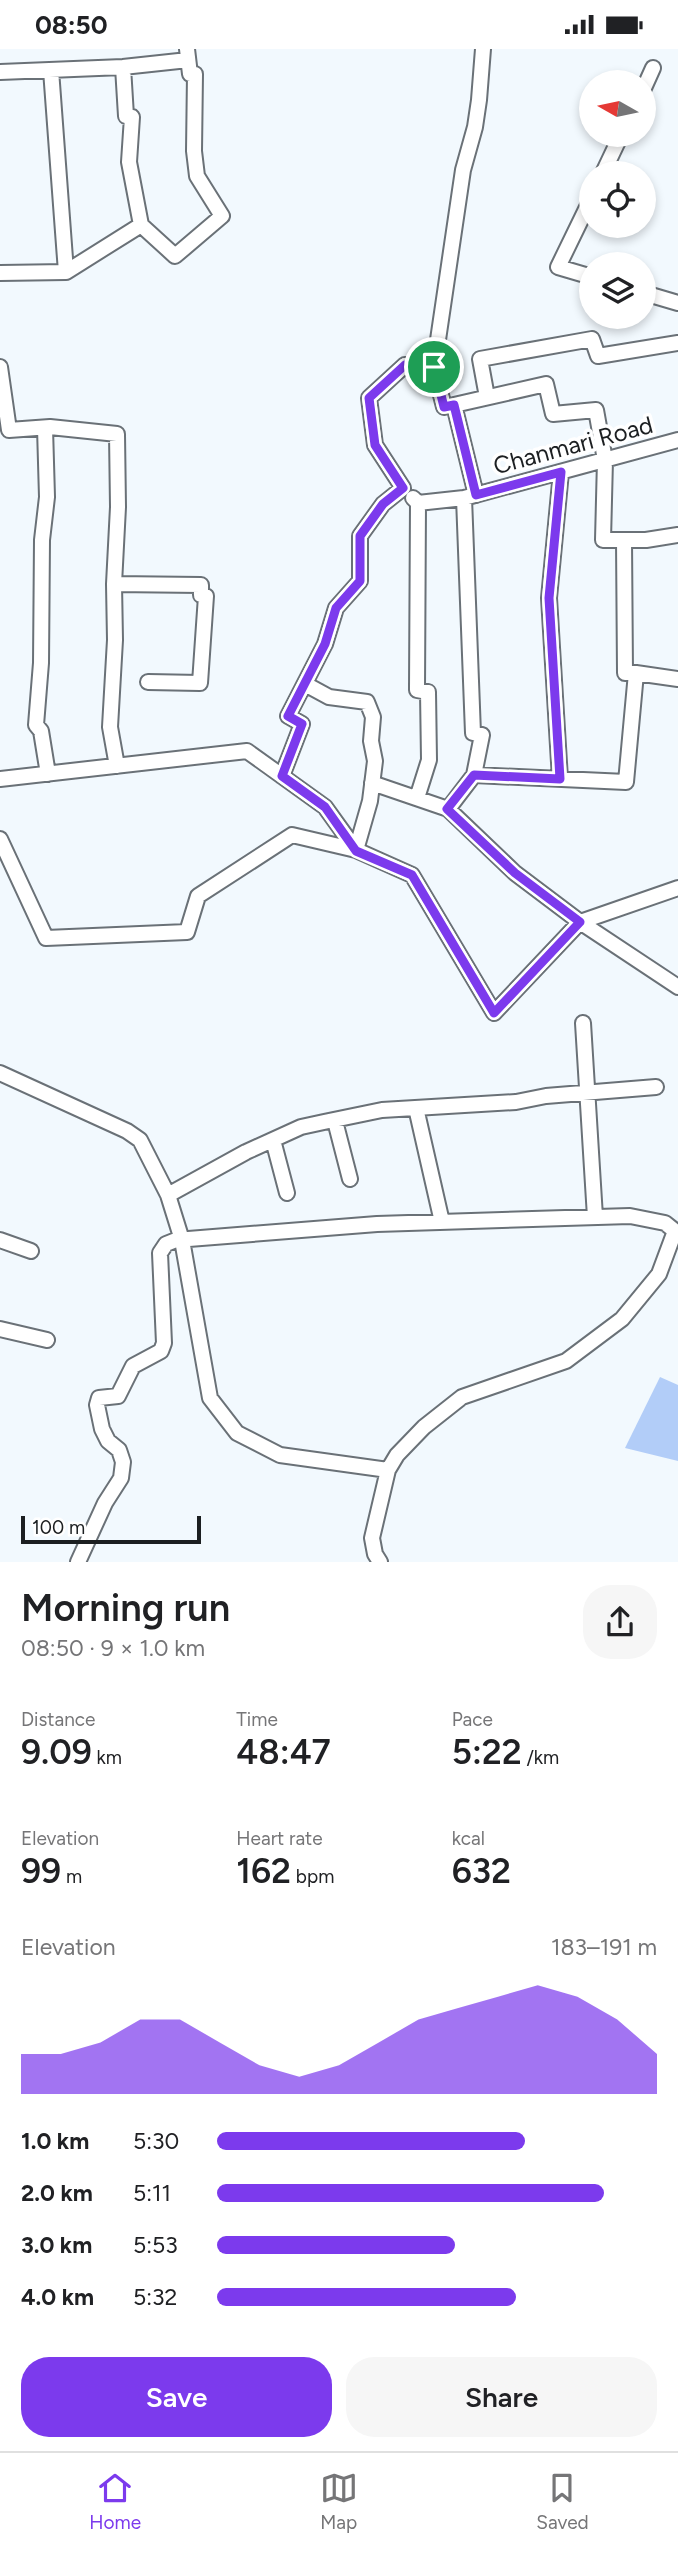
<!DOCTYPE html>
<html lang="en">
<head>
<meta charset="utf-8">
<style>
	body { margin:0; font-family:Figtree,sans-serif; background:#f6f6f6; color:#202124; height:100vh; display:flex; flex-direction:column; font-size:26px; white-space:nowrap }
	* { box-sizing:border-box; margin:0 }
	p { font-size:23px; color:#757577 }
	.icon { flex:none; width:38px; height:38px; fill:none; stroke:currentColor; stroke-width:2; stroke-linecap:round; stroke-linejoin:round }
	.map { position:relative; height:1513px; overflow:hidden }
	.sheet { display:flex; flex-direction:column; background:#fff; flex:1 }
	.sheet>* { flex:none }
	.needle { width:46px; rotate:279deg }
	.tools { position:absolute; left:579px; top:21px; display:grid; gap:14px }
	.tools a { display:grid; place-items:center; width:77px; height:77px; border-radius:50%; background:#fff; box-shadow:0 4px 10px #0003; font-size:35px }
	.scale { position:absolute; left:21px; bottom:18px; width:180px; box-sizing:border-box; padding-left:7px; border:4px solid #1c1f21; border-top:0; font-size:19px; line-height:24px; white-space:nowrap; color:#1c1f21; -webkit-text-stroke:5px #fff; paint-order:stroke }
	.pin { position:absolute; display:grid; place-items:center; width:60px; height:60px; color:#fff; margin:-30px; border:4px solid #fff; border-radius:50%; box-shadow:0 2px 7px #0007 }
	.round { display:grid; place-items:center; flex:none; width:74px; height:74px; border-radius:28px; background:#f6f6f6 }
	.overview { display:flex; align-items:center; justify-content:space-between; height:119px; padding:0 21px }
	h1 { font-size:38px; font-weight:600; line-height:52px }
	.metrics { display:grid; grid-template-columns:repeat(3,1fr); gap:10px; height:119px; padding:7px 21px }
	.metrics div { display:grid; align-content:center }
	.metrics b { font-size:35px; font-weight:600 }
	.metrics small { font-size:19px; font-weight:400 }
	.metrics p { font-size:19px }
	.chart { height:196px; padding:14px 21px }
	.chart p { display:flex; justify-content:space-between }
	.chart svg { width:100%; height:126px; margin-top:7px; fill:#7c3aed; opacity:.7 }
	.cta { display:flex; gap:14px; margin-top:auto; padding:14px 21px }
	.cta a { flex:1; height:80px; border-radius:28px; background:#7c3aed; color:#fff; font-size:28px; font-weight:600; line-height:80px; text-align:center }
	.cta a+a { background:#f6f6f6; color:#202124 }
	ul { padding:0 21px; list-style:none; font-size:23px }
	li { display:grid; grid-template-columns:112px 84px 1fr; align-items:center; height:52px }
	li i { height:18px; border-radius:9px; background:#7c3aed }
	.status { display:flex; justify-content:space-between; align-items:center; height:49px; padding:0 35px; background:#fff; direction:ltr }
	.status svg { height:19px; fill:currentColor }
	.tabs { display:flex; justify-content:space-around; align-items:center; height:98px; border-top:2px solid #e0e0e0; background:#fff; font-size:19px; color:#757577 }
	.tabs a { display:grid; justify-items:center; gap:4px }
	.tabs .active { color:#7c3aed }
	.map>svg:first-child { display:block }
	.water { fill:#b2cdf8 }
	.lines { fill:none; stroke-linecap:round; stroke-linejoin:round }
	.minor-casing { stroke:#6a7177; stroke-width:18 }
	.minor { stroke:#fff; stroke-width:14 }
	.route-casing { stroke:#fff; stroke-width:14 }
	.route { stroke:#7c3aed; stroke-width:9 }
	.labels { text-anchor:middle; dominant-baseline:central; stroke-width:7; stroke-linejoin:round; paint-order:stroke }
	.street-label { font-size:24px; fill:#1c1f21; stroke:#fff }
</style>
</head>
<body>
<div class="status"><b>08:50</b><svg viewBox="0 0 49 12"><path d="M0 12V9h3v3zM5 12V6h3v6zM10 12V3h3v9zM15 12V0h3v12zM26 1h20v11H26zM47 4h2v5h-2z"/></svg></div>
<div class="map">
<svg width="678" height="1513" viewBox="0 0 678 1513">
	<rect width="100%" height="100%" fill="#f2f9fe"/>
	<!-- water -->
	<path class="water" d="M660 1328 678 1336V1412L625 1399Z"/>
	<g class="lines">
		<defs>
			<path id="minor" d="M0 23 123 18 188 11
				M644 39 653 19
				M603 124 621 86
				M592 148 558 218 592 228
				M141 176 175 207 222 167 197 127 194 102 195 25H190L187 0
				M66 223 141 176 129 113 132 68 126 67 123 18
				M0 224 66 223 51 21
				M644 244 678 254
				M0 318 9 381 50 378 117 385 118 458 114 535 115 591 110 678 117 717
				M487 348 480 310 592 290 598 307 678 294
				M454 356 546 335 553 365 596 361 605 411 603 491H646L678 486
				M45 379 47 448 42 491 41 614 36 676 41 682 48 725
				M476 446 454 356 444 358 434 318 463 121 475 78 479 51 483 0
				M413 449 418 454 464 449 678 391
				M464 449 473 684 482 686 474 726
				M114 535 201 536V546L206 547 200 634 148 633
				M636 624 678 630
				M305 635 329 648 367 653 373 668 371 692 375 712 370 752 356 801
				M282 727 302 675 288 667 325 595 336 559 360 532V487L383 455 403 439 375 396 369 349 405 316 434 318
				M0 730 247 702 325 758 356 801
				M560 730 549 549 561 423
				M372 734 448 760 515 824 580 873 678 938
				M417 749 429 711 428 643 417 641 418 454
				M448 760 474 726 626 733 636 624H625L624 491
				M0 790 46 889 187 883 198 847 292 786 356 801 412 826 494 964 580 873 678 839
				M583 974 595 1168
				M0 1024 127 1082 140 1091 168 1146 182 1191 210 1349 237 1384 280 1406 388 1421
				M416 1059 442 1173
				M335 1072 350 1130
				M273 1091 287 1144
				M168 1146 246 1103 301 1078 324 1073 382 1061 516 1053 546 1047 656 1038
				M0 1191 31 1202
				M0 1280 47 1291
				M78 1513 105 1454 121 1429 123 1413 119 1401 108 1392 102 1380 97 1356 99 1349 118 1347 133 1317 161 1302 164 1294 160 1204 166 1195 176 1191 377 1175 630 1167 665 1174 675 1182 659 1225 622 1270 566 1312 462 1348 424 1378 397 1406 388 1421 372 1489 375 1505 380 1513"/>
		</defs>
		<!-- minor casing -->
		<use href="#minor" class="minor-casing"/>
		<!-- minor -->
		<use href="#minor" class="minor"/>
	</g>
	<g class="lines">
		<defs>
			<path id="route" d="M405 316 434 318 444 358 454 356 476 446 561 423 549 549 560 730 474 726 447 760 515 824 580 873 494 964 412 826 356 802 325 758 282 727 302 675 288 667 325 595 336 559 360 532V487L383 455 403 439 375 396 369 349Z"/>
		</defs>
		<!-- route casing -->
		<use href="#route" class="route-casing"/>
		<!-- route -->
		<use href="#route" class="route"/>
	</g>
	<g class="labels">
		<!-- street labels -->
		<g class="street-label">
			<text transform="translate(573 396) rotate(-15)">Chanmari Road</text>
		</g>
	</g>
</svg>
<div class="tools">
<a><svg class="needle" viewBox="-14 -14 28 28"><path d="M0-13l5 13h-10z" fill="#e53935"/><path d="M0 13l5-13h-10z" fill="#757577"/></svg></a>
<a><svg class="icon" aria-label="locate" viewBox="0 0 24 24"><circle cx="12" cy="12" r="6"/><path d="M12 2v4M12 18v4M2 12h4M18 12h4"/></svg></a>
<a><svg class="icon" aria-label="layers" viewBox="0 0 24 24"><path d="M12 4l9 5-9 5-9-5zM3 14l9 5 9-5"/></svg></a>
</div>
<div class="scale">100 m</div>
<div class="pin" style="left:434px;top:318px;background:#1e9e55"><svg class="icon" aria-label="arrive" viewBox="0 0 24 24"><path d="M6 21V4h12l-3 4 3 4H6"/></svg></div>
</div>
<section class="sheet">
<div class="overview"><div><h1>Morning run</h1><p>08:50 · 9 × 1.0 km</p></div><a class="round"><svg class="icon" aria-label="share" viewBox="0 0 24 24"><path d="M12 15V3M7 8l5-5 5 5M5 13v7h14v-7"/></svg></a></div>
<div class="metrics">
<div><p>Distance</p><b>9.09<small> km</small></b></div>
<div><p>Time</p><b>48:47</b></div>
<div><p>Pace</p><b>5:22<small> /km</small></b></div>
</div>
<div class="metrics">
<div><p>Elevation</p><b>99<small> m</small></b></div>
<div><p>Heart rate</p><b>162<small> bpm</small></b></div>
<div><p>kcal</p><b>632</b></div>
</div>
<div class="chart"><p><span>Elevation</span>183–191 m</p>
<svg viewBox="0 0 160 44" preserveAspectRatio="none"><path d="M0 44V30L10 30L20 26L30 18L40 18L50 26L60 34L70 38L80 34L90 26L100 18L110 14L120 10L130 6L140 10L150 18L160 30V44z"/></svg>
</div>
<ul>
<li><b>1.0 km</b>5:30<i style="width:70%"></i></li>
<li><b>2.0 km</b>5:11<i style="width:88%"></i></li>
<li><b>3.0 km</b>5:53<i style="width:54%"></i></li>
<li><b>4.0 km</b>5:32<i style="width:68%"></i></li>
</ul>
<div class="cta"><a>Save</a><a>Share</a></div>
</section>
<nav class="tabs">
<a class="active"><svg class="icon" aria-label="home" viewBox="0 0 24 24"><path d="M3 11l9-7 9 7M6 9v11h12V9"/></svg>Home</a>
<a><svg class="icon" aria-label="map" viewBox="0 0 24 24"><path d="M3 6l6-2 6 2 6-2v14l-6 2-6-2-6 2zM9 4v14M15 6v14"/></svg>Map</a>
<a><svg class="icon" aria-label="saved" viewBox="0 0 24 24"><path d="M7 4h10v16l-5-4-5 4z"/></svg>Saved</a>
</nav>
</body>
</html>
